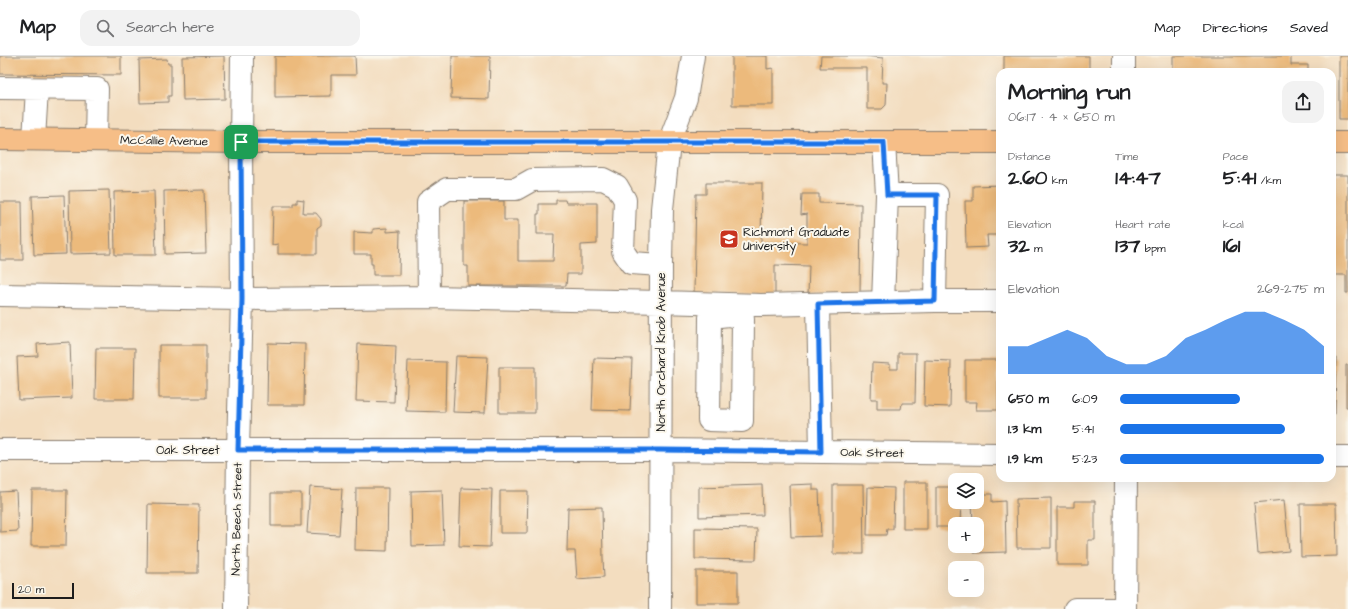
<!DOCTYPE html>
<html lang="en">
<head>
<meta charset="utf-8">
<style>
	body { margin:0; font-family:"Architects Daughter",sans-serif; background:#f2f2f2; color:#202124; height:100vh; display:flex; flex-direction:column; font-size:15px; white-space:nowrap }
	* { box-sizing:border-box; margin:0 }
	p { font-size:13px; color:#757577 }
	.icon { flex:none; width:22px; height:22px; fill:none; stroke:currentColor; stroke-width:2; stroke-linecap:round; stroke-linejoin:round }
	.map { position:relative; flex:1; overflow:hidden }
	.side { position:absolute; left:996px; top:12px; width:340px; height:414px; display:flex; flex-direction:column; background:#fff; border-radius:12px; box-shadow:0 4px 16px #0002 }
	.side>* { flex:none }
	.buttons { position:absolute; left:948px; top:417px; display:grid; gap:8px }
	.buttons a { display:grid; place-items:center; width:36px; height:36px; border-radius:8px; background:#fff; box-shadow:0 4px 16px #0002; font-size:20px }
	.scale { position:absolute; left:12px; bottom:10px; width:62px; box-sizing:border-box; padding-left:4px; border:2px solid #1c1c1c; border-top:0; font-size:11px; line-height:14px; white-space:nowrap; color:#1c1c1c; -webkit-text-stroke:3px #fbf7ec; paint-order:stroke }
	.pin { position:absolute; display:grid; place-items:center; width:34px; height:34px; color:#fff; margin:-17px; border-radius:8px; box-shadow:0 2px 6px #0006 }
	.round { display:grid; place-items:center; flex:none; width:42px; height:42px; border-radius:12px; background:#f2f2f2 }
	.head { display:flex; align-items:center; justify-content:space-between; height:68px; padding:0 12px }
	h1 { font-size:22px; font-weight:800; line-height:30px }
	.figures { display:grid; grid-template-columns:repeat(3,1fr); gap:6px; height:68px; padding:4px 12px }
	.figures div { display:grid; align-content:center }
	.figures b { font-size:20px; font-weight:800 }
	.figures small { font-size:11px; font-weight:400 }
	.figures p { font-size:11px }
	.chart { height:112px; padding:8px 12px }
	.chart p { display:flex; justify-content:space-between }
	.chart svg { width:100%; height:72px; margin-top:4px; fill:#1a73e8; opacity:.7 }
	ul { padding:0 12px; list-style:none; font-size:13px }
	li { display:grid; grid-template-columns:64px 48px 1fr; align-items:center; height:30px }
	li i { height:10px; border-radius:5px; background:#1a73e8 }
	header { display:flex; align-items:center; gap:24px; box-sizing:border-box; height:56px; padding:0 20px; background:#fff; border-bottom:1px solid #e0e0e0 }
	header strong { font-size:19px }
	nav { display:flex; gap:22px; margin-inline-start:auto; font-size:14px }
	.search { width:280px; height:36px; background:#f2f2f2; display:flex; align-items:center; gap:10px; box-sizing:border-box; padding:0 14px; border-radius:12px; color:#757577; font-size:15px }
	.map>svg:first-child { display:block }
	.building { fill:#ecba7c }
	.lines { fill:none; stroke-linecap:round; stroke-linejoin:round }
	.minor-casing { stroke:#887c6e; stroke-width:24 }
	.major-casing { stroke:#887c6e; stroke-width:24 }
	.minor { stroke:#fff; stroke-width:22 }
	.major { stroke:#f6be87; stroke-width:22 }
	.route-casing { stroke:#fff; stroke-width:8 }
	.route { stroke:#1a73e8; stroke-width:5 }
	.labels { text-anchor:middle; dominant-baseline:central; stroke-width:4; stroke-linejoin:round; paint-order:stroke }
	.street-label { font-size:12px; fill:#1c1c1c; stroke:#fbf7ec }
	.poi-label { font-size:12px; fill:#1c1c1c; stroke:#fbf7ec; text-anchor:start }
</style>
</head>
<body>
<header>
<strong>Map</strong>
<div class="search"><svg class="icon" aria-label="search" viewBox="0 0 24 24"><circle cx="10" cy="10" r="6"/><path d="M15 15l6 6"/></svg>Search here</div>
<nav><a>Map</a><a>Directions</a><a>Saved</a></nav>
</header>
<div class="map">
<svg width="1348" height="553" viewBox="0 0 1348 553">
	<rect width="100%" height="100%" fill="#fbf7ec"/>
	<filter id="ink" filterUnits="userSpaceOnUse"><feTurbulence type="fractalNoise" baseFrequency=".025" numOctaves="2"/><feDisplacementMap in="SourceGraphic" scale="8" xChannelSelector="R" yChannelSelector="G"/><feConvolveMatrix kernelMatrix="1 2 1 2 8 2 1 2 1" color-interpolation-filters="sRGB"/></filter>
	<filter id="wash" filterUnits="userSpaceOnUse"><feTurbulence type="fractalNoise" baseFrequency=".012" numOctaves="4" result="noise"/><feDisplacementMap in="SourceGraphic" scale="16" xChannelSelector="R" yChannelSelector="G"/><feGaussianBlur stdDeviation="0.9" result="paint"/><feColorMatrix in="noise" values="0 0 0 0 0 0 0 0 0 0 0 0 0 0 0 0 0 1.4 0 .05"/><feComposite in="paint" operator="in"/></filter>
	<g filter="url(#wash)">
		<rect width="100%" height="100%" fill="#f3ddbf"/>
		<g id="blocks">
			<!-- building -->
			<path class="building" d="M0 0H121V19L0 18Z
				M224 0 225 43 183 44 182 1Z
				M275 0H355L356 19H331V40L275 41Z
				M452 0H490L489 43 451 42Z
				M732 0H767V13L773 12V49H732Z
				M821 0H865L883 2 882 27H887L886 49 882 53H867V12H820Z
				M1004 0H1089V16H1004Z
				M1173 0H1291V9H1308V16H1173Z
				M1339 0H1348V63H1339Z
				M167 3 168 8H171V40H168V46L140 47 139 4Z
				M1332 119H1348V237H1346V219H1332Z
				M706 127H762L761 186 807 187V158L801 159 802 138H819V147L861 148 860 239H808L809 210 775 209V239L694 238 696 138H706Z
				M1000 129V179H987L988 191 966 192 965 145H973V130Z
				M109 134 111 197 70 198 69 135Z
				M204 134 206 197 165 198 164 135Z
				M154 135 156 199H115L114 136Z
				M64 139 66 198 34 199 32 140Z
				M297 143 304 144 303 157H316L321 163V169L317 172V198H278V188L272 189 273 150H293V147H297Z
				M556 144H565L566 147H597V188L581 189V218H567L566 230H468V210H464V145H504V164H518V205H553L554 178H537V158H539V148H556Z
				M0 146H22L23 204H0Z
				M387 172V176L400 175 399 219H373V208H371V198H354V176L373 177V173Z
				M70 286 72 342 19 344 17 301 38 300 37 288Z
				M268 287 305 288 304 349H267Z
				M358 288 396 290 394 346 356 345Z
				M159 289H206V342H159Z
				M96 292H135L134 343H95Z
				M898 297H916L915 347H902L901 353H877V343H871L872 307 890 308V313H898Z
				M456 300 488 301 485 357 453 356Z
				M594 302 632 303 630 355 592 354Z
				M1332 302H1336L1335 358H1332Z
				M925 304 951 305 950 351 924 350Z
				M965 304H998V354H976L977 346H965Z
				M408 305 446 306 445 356 406 355Z
				M1346 309H1348V351H1346Z
				M499 311H535V357H499Z
				M903 426H927V473H903Z
				M813 428V434H819L821 480 791 481 789 429Z
				M762 429 763 459 699 461V431Z
				M833 429H863L864 498H833Z
				M310 431 342 433 339 479 307 477Z
				M868 431 894 432 893 473H887L886 479H867Z
				M936 431H955V446H961L960 468H955V471H936Z
				M356 432H388L387 495 355 494Z
				M461 432 492 433 490 491 459 490Z
				M32 434H67L66 490H31Z
				M442 434 444 489 412 490 411 435Z
				M16 435 18 475 0 476V436Z
				M500 435H528L527 477H500Z
				M271 437H301V470H271Z
				M977 438H992V446L1005 445 1006 496 974 497 973 490H977V468H973L972 446H977Z
				M1051 442V492H1017L1016 443Z
				M1284 444 1289 495 1258 498 1254 447Z
				M1074 445H1095V484H1088V509H1057V451H1074Z
				M148 448 199 449 198 517H147Z
				M1300 448H1336L1337 500 1301 501Z
				M602 451 603 503 604 521 577 523 575 495H567L568 452Z
				M695 472 757 473 756 504 695 503Z
				M696 515H738V547H696Z"/>
		</g>
	</g>
	<g filter="url(#ink)">
		<use href="#blocks" fill-opacity="0" stroke="#887c6e" stroke-width="1"/>
		<g class="lines">
			<defs>
				<path id="minor" d="M1124 16V0
					M0 32 97 33 96 84
					M34 83 37 33
					M887 139H937L935 245
					M0 239 242 243 429 241 661 246 761 249 935 245H1000
					M429 241 428 146 447 133H516L532 124 603 123 617 130 625 144 623 195 631 207 661 209
					M883 246 887 139 884 86
					M818 248 821 396
					M729 259 743 263 742 365 709 364 710 261Z
					M0 394H660L1000 398
					M1332 401H1348
					M236 553 238 394 242 243 241 86 242 0
					M660 553 661 209 662 153 669 87 686 42 693 0
					M1075 553H1125
					M1125 553 1126 422"/>
				<path id="major" d="M0 83 241 86H1000
					M1332 87H1348"/>
			</defs>
			<!-- minor casing -->
			<use href="#minor" class="minor-casing"/>
			<!-- major casing -->
			<use href="#major" class="major-casing"/>
			<!-- minor -->
			<use href="#minor" class="minor"/>
			<!-- major -->
			<use href="#major" class="major"/>
		</g>
	</g>
	<g class="lines" filter="url(#ink)">
		<defs>
			<path id="route" d="M241 86H884L887 139H937L935 245 818 248 821 396 660 394H238L242 243Z"/>
		</defs>
		<!-- route casing -->
		<use href="#route" class="route-casing"/>
		<!-- route -->
		<use href="#route" class="route"/>
	</g>
	<!-- icons -->
	<defs>
		<symbol id="university-square" viewBox="-11 -11 22 22"><rect x="-9" y="-9" width="18" height="18" rx="4" fill="#c8321e" stroke="#fbf7ec"/><path d="M0-5L7-2L0 1L-7-2ZM-4 1L0 2.5L4 1V4Q0 6-4 4Z" fill="#fff"/></symbol>
	</defs>
	<g fill-rule="evenodd">
		<use href="#university-square" x="718" y="172" width="22" height="22"/>
	</g>
	<g class="labels">
		<!-- street labels -->
		<g class="street-label">
			<text transform="translate(164 85) rotate(1)">McCallie Avenue</text>
			<text transform="translate(661 296) rotate(-90)">North Orchard Knob Avenue</text>
			<text x="188" y="394">Oak Street</text>
			<text transform="translate(872 397) rotate(1)">Oak Street</text>
			<text transform="translate(237 463) rotate(-89)">North Beech Street</text>
		</g>
		<!-- poi labels -->
		<g class="poi-label">
			<text x="743" y="176">Richmont Graduate<tspan x="743" dy="14">University</tspan></text>
		</g>
	</g>
</svg>
<div class="buttons">
<a><svg class="icon" aria-label="layers" viewBox="0 0 24 24"><path d="M12 4l9 5-9 5-9-5zM3 14l9 5 9-5"/></svg></a>
<a>+</a>
<a>−</a>
</div>
<div class="scale">20 m</div>
<div class="pin" style="left:241px;top:86px;background:#1e9e55"><svg class="icon" aria-label="arrive" viewBox="0 0 24 24"><path d="M6 21V4h12l-3 4 3 4H6"/></svg></div>
<section class="side">
<div class="head"><div><h1>Morning run</h1><p>06:17 · 4 × 650 m</p></div><a class="round"><svg class="icon" aria-label="share" viewBox="0 0 24 24"><path d="M12 15V3M7 8l5-5 5 5M5 13v7h14v-7"/></svg></a></div>
<div class="figures">
<div><p>Distance</p><b>2.60<small> km</small></b></div>
<div><p>Time</p><b>14:47</b></div>
<div><p>Pace</p><b>5:41<small> /km</small></b></div>
</div>
<div class="figures">
<div><p>Elevation</p><b>32<small> m</small></b></div>
<div><p>Heart rate</p><b>137<small> bpm</small></b></div>
<div><p>kcal</p><b>161</b></div>
</div>
<div class="chart"><p><span>Elevation</span>269–275 m</p>
<svg viewBox="0 0 160 44" preserveAspectRatio="none"><path d="M0 44V27L10 27L20 22L30 17L40 22L50 33L60 38L70 38L80 33L90 22L100 17L110 11L120 6L130 6L140 11L150 17L160 27V44z"/></svg>
</div>
<ul>
<li><b>650 m</b>6:09<i style="width:59%"></i></li>
<li><b>1.3 km</b>5:41<i style="width:81%"></i></li>
<li><b>1.9 km</b>5:23<i style="width:100%"></i></li>
</ul>
</section>
</div>
</body>
</html>
